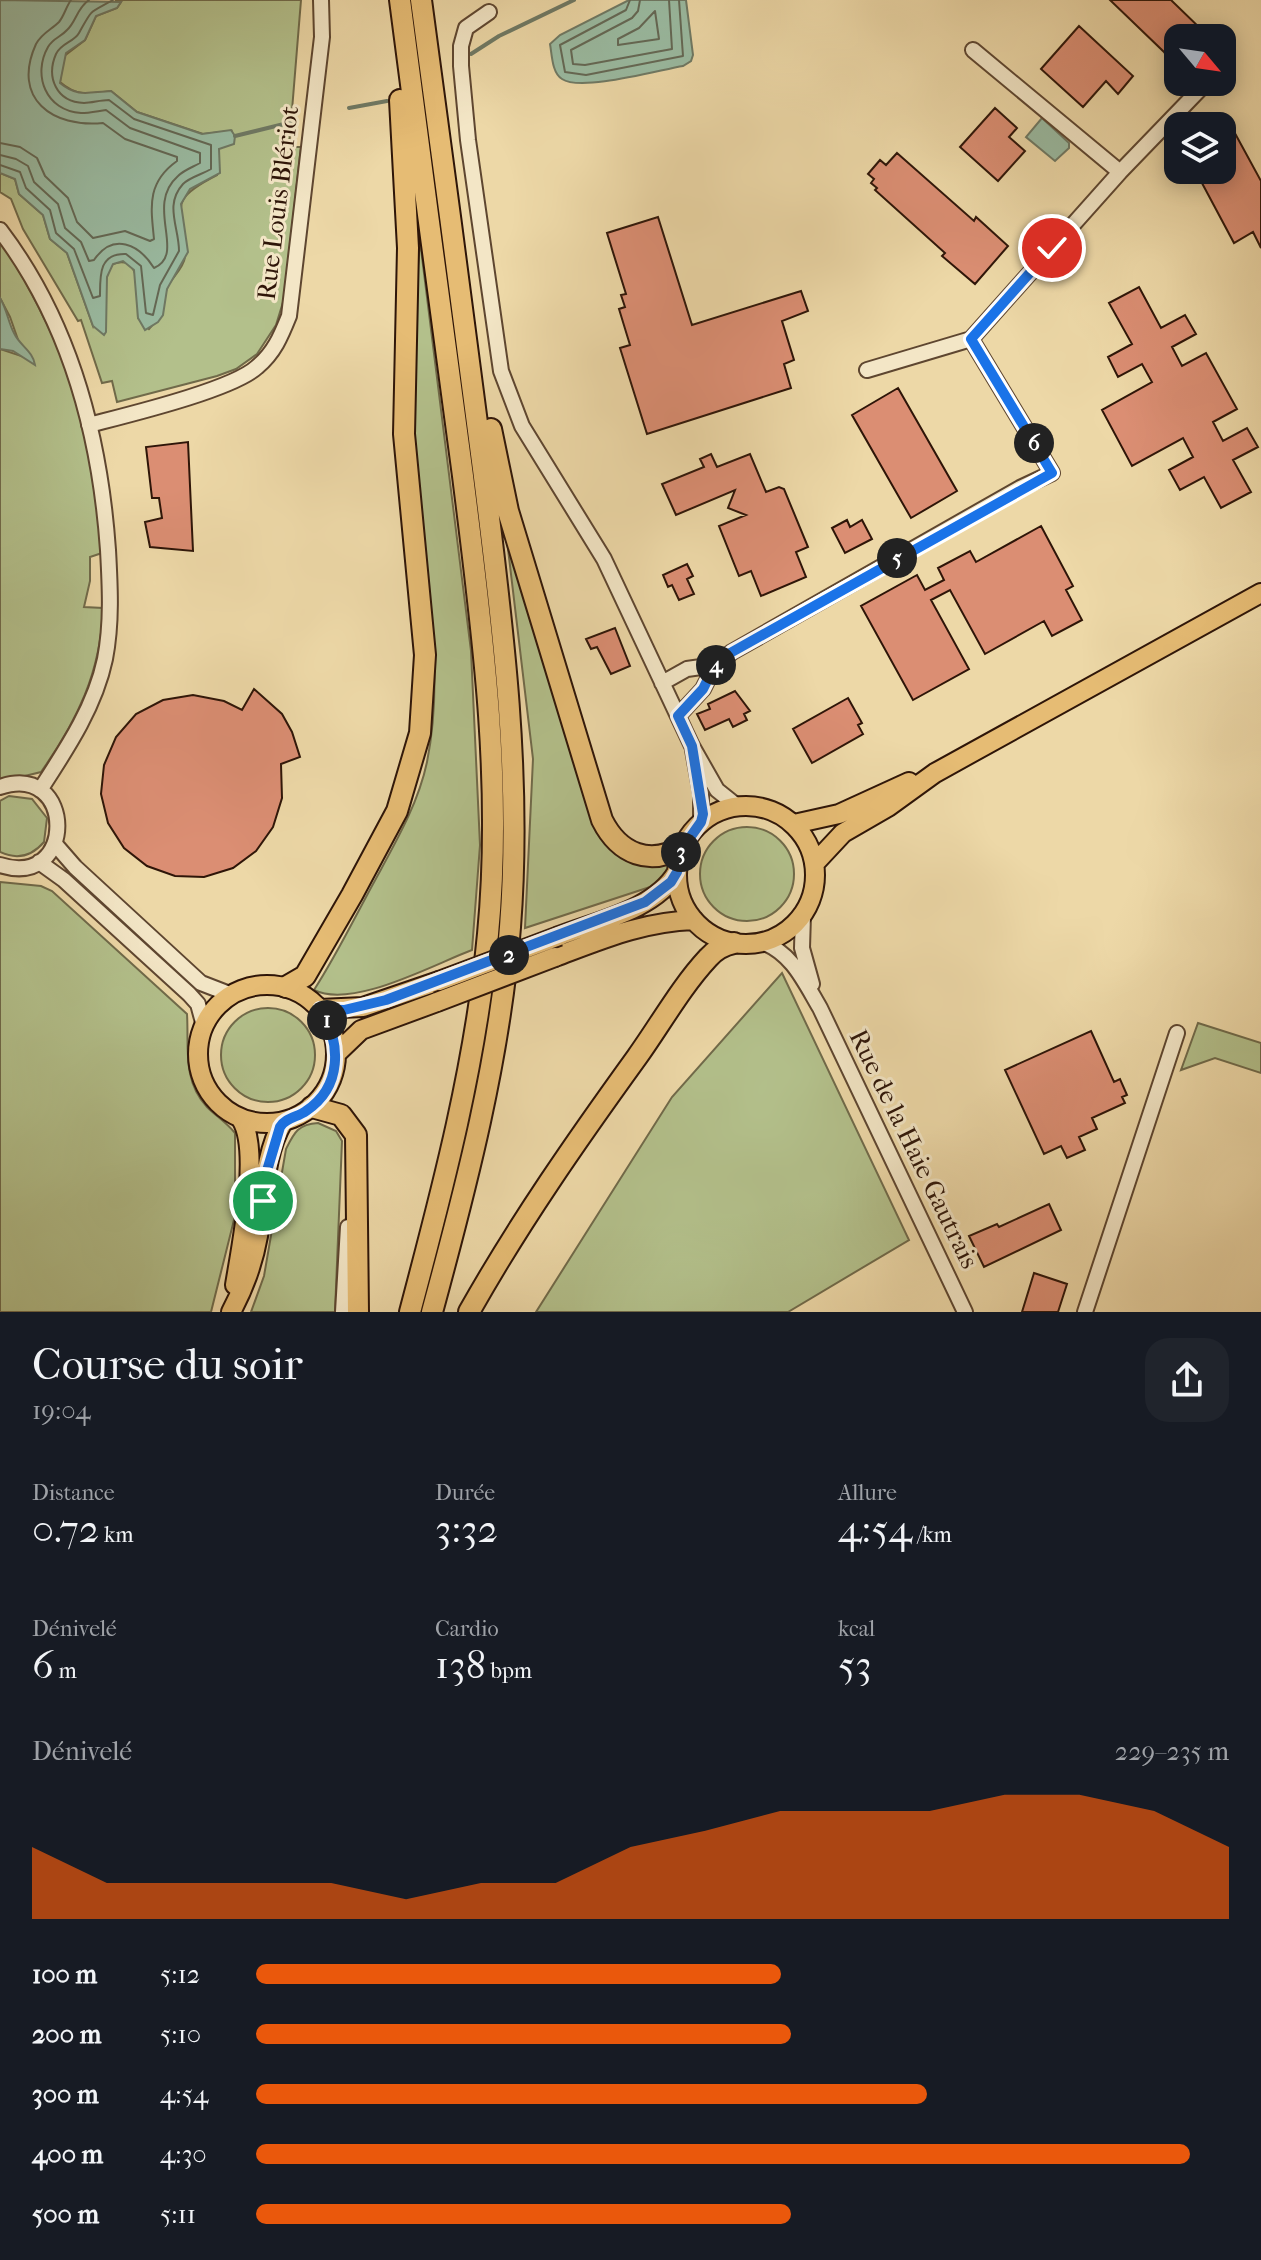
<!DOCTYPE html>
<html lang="fr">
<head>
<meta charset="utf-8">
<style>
	body { margin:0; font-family:"IM FELL French Canon",serif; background:#20242c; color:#f1f3f6; height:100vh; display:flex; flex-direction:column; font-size:30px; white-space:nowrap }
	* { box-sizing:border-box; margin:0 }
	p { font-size:26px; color:#9ea1a6 }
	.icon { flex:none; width:44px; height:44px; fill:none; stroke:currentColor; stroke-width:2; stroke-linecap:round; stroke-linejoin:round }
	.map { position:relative; height:1312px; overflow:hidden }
	.panel { display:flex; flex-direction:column; background:#171b24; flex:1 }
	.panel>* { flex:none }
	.needle { width:52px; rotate:119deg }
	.buttons { position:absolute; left:1164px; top:24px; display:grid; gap:16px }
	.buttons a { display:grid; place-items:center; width:72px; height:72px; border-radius:16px; background:#171b24; box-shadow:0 4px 20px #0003; font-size:40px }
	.pin { position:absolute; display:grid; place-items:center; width:68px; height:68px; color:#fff; margin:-34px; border:4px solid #fff; border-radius:50%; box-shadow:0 2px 8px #0007 }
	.km { position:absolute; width:40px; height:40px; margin:-20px; border-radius:50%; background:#222; color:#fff; font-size:22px; line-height:40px; text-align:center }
	.round { display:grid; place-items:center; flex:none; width:84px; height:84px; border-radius:24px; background:#20242c }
	.summary { display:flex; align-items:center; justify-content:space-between; height:136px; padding:0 32px }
	h1 { font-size:44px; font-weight:600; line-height:60px }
	.metrics { display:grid; grid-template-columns:repeat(3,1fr); gap:12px; height:136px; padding:8px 32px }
	.metrics div { display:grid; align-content:center }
	.metrics b { font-size:40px; font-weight:600 }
	.metrics small { font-size:22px; font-weight:400 }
	.metrics p { font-size:22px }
	.chart { height:224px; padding:16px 32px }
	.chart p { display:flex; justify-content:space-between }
	.chart svg { width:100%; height:144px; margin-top:8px; fill:#ea580c; opacity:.7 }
	ul { padding:0 32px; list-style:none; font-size:26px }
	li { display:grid; grid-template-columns:128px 96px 1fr; align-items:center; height:60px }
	li i { height:20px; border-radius:10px; background:#ea580c }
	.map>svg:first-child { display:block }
	.green { fill:#b3c08b; stroke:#706a4a; stroke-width:2 }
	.water { fill:#9abba2; stroke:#6f7964; stroke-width:2 }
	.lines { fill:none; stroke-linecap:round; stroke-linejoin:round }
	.shore { stroke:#646855; stroke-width:2 }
	.stream { stroke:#6f7964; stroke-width:4 }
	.building { fill:#db8e73; stroke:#2e1508; stroke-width:2 }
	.minor-casing { stroke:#5e4630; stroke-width:18 }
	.major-casing { stroke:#2e1508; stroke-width:22 }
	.highway-casing { stroke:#2e1508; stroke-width:24 }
	.minor { stroke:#f3e6c6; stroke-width:14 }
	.major { stroke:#e6bc74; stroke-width:18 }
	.highway { stroke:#e6bc74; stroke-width:20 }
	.major-bridge-casing { stroke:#2e1508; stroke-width:22; stroke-linecap:butt }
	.major-bridge { stroke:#e6bc74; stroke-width:18 }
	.route-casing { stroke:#fff; stroke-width:16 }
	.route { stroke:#1a73e8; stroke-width:10 }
	.labels { text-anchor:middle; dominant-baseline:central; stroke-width:6; stroke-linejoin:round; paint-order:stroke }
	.street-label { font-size:26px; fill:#2e1508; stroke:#f3e6c6 }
</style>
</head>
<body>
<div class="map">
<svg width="1261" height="1312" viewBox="0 0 1261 1312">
	<rect width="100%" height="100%" fill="#edd8a7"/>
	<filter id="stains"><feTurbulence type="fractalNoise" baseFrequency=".0025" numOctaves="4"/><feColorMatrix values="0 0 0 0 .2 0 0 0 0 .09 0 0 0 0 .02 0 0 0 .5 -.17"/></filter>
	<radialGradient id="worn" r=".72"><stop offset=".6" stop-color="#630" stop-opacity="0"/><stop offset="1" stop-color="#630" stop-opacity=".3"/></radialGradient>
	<!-- green -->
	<path class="green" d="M115 0H301L289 147H301L284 299 276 325 257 354 236 369 217 376 117 402 112 381 102 383 81 320 78 321 23 229 11 199 0 192V173L15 179 19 194 43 215 50 239 67 253 93 326 109 269 113 264C144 253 137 300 138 318L149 329C165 313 160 301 169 284 174 276 184 267 185 257 190 209 158 205 217 175L219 149 231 131 203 134 137 112 111 91C90 94 77 97 60 82L63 57 85 40 96 16 117 8 121 2Z
		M0 240C44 308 77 381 92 461 98 491 99 523 102 553L90 557V581L84 607 103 608C101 672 77 721 41 772L0 782V349L24 357 10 317 0 298Z
		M420 241 471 651 480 845 472 950C432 965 353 1009 314 990 336 956 354 919 373 884 394 845 418 805 427 762 448 658 419 556 414 453 410 383 414 310 420 241Z
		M503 507 601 836 674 860 661 881 650 887 525 928 533 759Z
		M9 796 32 799 47 818 44 842C32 856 17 860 0 852V801Z
		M700 874a47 47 0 1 1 94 0a47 47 0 1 1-94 0Z
		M0 882 41 886 52 891 187 1014C189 1046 182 1081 207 1107 216 1116 226 1122 235 1133V1216L211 1312H0Z
		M782 973 909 1240 788 1312H536L672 1097Z
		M221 1055a47 47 0 1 1 94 0a47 47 0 1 1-94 0Z
		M1198 1023 1261 1043V1073L1215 1058 1181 1070Z
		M318 1123 336 1131 342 1141 335 1312H251L264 1276 286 1149C294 1133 298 1124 318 1123Z"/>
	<!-- water -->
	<path class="water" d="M0 0 121 2 117 8 96 16 85 40 66 53 60 83C78 98 89 92 111 91L137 112 202 134 231 130 235 136 234 144 219 149 220 173 190 189 181 204 188 252 167 289 163 315 158 322 145 330 138 318 134 270 123 261 113 264 107 277 106 332 104 335 93 326 67 253 50 239 43 215 19 194 15 179 0 173Z
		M629 0H686L693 55 691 61 683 66C659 70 581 92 562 79 552 73 552 55 550 44L560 35Z
		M1042 118 1069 143V148L1055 161 1026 137Z
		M0 298C7 309 8 322 14 333 20 346 33 351 35 365L13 351 0 349Z"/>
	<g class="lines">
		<!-- shore -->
		<path class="shore" d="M630 0 626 10 560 45 565 72 586 75 683 56 679 0
			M640 0 638 11 632 18 571 50 573 64 585 65 672 49 669 0
			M655 11 659 39 618 45V39L639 28Z
			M0 143 20 147 37 158 45 176 68 198 77 222 93 238 125 231 150 241 154 239C151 208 146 183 177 161V157L125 139 103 123C53 128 11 99 36 44 42 33 51 30 59 22 64 16 66 7 71 0
			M0 155 16 159 28 166 34 182 58 204 65 228 81 242 89 261 94 260C113 232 139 244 154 268 187 254 144 206 178 176 184 170 193 167 200 163V153L130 128 106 110C98 111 89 113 81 113 46 111 32 75 48 47 53 38 61 37 67 30 76 22 77 8 89 0
			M0 165 20 172 26 188 50 210 56 233 74 249 93 298 100 296C100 275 99 253 126 254L141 266 146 313 153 315 160 285 179 251C179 227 164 205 183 184 190 177 203 174 211 169V145L134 119 109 100C100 100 92 103 84 103 56 102 46 77 56 54 61 43 74 42 79 33 93 8 88 14 113 0"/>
		<!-- stream -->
		<path class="stream" d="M471 54 499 36 574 0
			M349 108 387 101
			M235 136 292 122"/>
	</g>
	<!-- building -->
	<path class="building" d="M1110 0H1171L1203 31 1197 38H1178V74L1164 52Z
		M1079 26 1133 76 1118 94 1106 81 1083 107 1041 69Z
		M995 108 1017 128 1009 137 1025 151 998 181 960 147Z
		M1231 126 1261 181V248L1253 232 1234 243 1195 170H1222V136Z
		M897 153 974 221 976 217 1008 246 975 284 942 256 945 253 875 190 877 188 871 183 874 179 868 174 880 160 886 165Z
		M658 217 692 325 801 291 808 311 782 321 794 360 784 364 791 388 647 434 620 348 630 345 619 309 625 307 621 295 626 294 607 233Z
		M1139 287 1161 328 1185 315 1196 334 1172 347 1182 366 1206 353 1237 409 1213 422 1223 441 1247 428 1258 447 1233 460 1251 492 1221 508 1204 477 1180 490 1169 470 1193 457 1183 438 1132 466 1102 410 1152 382 1142 364 1118 377 1108 357 1132 344 1109 303Z
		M898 388 957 491 911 518 852 415Z
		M188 442 193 551 150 547 145 522 162 518 159 498H152L146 447Z
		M711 454 717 467 750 454 766 492 779 487 784 489 808 547 796 552 806 577 761 596 751 571 739 576 719 526 746 515 728 508 735 490 676 515 662 484 704 467 700 459Z
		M847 520 850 527 862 520 872 539 845 553 832 528Z
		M1041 526 1073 586 1066 590 1082 620 1052 636 1044 621 985 654 950 590 931 600 969 669 913 700 861 606 917 575 925 590 944 580 938 568 970 551 976 562Z
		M687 564 693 576 687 579 694 594 679 600 672 585 668 587 663 575Z
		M615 628 630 666 611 674 597 647 591 649 586 639Z
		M254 689 282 714 292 732 300 757 281 764 282 798 273 827 256 851 233 868 204 877 175 876 147 866 124 848 108 823 101 794 104 765 116 737 136 714 163 700 193 695 224 701 242 710Z
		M735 691 750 711 744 714 747 720 733 727 729 719 705 730 697 714 710 709 708 704Z
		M848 698 862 723 858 725 863 734 812 763 793 729Z
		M1091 1031 1114 1082 1120 1079 1127 1095 1122 1097 1125 1103 1092 1118 1097 1129 1079 1137 1085 1150 1067 1158 1061 1146 1044 1154 1005 1070Z
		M1049 1204 1061 1230 984 1267 969 1236 997 1224 999 1227Z
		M1034 1273 1067 1284 1058 1312H1022Z"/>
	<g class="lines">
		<defs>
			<path id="minor" d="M489 12 466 28 461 46V66L468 140 501 371 522 426 604 559 692 746 717 790 737 806
				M973 50 1120 172
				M0 230C70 322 100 436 108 550 110 586 112 623 105 659 95 707 66 750 40 790
				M867 370 971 339 1120 172 1204 85
				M89 425C127 415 232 390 257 367 274 353 281 336 289 316L322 37 321 0
				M662 683 687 669 715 665
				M678 716 703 689 715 665 732 652 1020 488 1052 473 971 339
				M693 750 701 794V822
				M0 787C76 761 77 890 0 865
				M55 844 75 867 201 983 232 995
				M39 862 64 880 189 994 198 1004 204 1026
				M803 915 802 948 812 984
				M762 942C792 953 804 981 820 1008L965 1312
				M343 1312 348 1227
				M1085 1312 1177 1033"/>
			<path id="major" d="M677 875a69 69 0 1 1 138 0a69 69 0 1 1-138 0Z
				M794 824 839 814 909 782
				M815 863 843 833 888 807 935 773 1261 593
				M559 936C597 921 655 910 677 872
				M555 957C603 939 642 922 694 920
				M198 1054a69 69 0 1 1 138 0a69 69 0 1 1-138 0Z
				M320 1009 363 1007 439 981
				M336 1054 361 1030 437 1002
				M235 1285C241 1248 261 1150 241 1119
				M231 1312C244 1288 253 1264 258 1236 265 1199 263 1156 283 1122"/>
			<path id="highway" d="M400 0C420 159 442 317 463 476 482 628 503 781 488 934 476 1062 443 1188 410 1312
				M421 0C442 156 463 313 483 469 502 621 522 773 510 927 500 1057 466 1187 432 1312
				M491 429 508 511 602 820C619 854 650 867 684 846
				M286 987 305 976 352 895 397 811 420 733 425 655 404 434 408 248 400 100
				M312 1107 341 1115 356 1135 358 1312
				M469 1312C519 1223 577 1140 637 1057 660 1025 681 987 708 958 715 950 724 945 734 943"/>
		</defs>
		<!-- minor casing -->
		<use href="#minor" class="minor-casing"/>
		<!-- major casing -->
		<use href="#major" class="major-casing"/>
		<!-- highway casing -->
		<use href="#highway" class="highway-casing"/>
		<!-- minor -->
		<use href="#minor" class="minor"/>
		<!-- major -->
		<use href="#major" class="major"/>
		<!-- highway -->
		<use href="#highway" class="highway"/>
		<defs>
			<path id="major-bridge" d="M439 981 559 936
				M437 1002 555 957"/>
		</defs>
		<!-- major-bridge casing -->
		<use href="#major-bridge" class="major-bridge-casing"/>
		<!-- major-bridge -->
		<use href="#major-bridge" class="major-bridge"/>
	</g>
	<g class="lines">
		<defs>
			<path id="route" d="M263 1201 266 1174 280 1127C285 1118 298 1117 306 1111 342 1087 342 1043 320 1009L344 1010 386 1000 645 902 671 882 677 872 684 846 701 822 703 814 692 746 678 716 703 689 715 665 732 652 1052 473 971 339 1052 248"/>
		</defs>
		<!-- route casing -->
		<use href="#route" class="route-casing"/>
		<!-- route -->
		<use href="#route" class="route"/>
	</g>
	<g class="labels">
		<!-- street labels -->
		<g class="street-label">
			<text transform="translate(278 203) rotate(-83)">Rue Louis Blériot</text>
			<text transform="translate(914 1149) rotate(64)">Rue de la Haie Gautrais</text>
		</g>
	</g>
	<rect width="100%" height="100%" filter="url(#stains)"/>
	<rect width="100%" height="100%" fill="url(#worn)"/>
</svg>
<div class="buttons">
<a><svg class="needle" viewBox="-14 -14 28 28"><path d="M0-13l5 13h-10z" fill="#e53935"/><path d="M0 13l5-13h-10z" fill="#9ea1a6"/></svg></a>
<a><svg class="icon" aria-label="layers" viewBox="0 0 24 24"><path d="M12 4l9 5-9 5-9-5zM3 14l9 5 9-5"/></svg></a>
</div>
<div class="pin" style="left:263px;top:1201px;background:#1e9e55"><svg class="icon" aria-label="arrive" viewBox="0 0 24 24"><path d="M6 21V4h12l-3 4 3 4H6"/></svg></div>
<div class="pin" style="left:1052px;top:248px;background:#d93025"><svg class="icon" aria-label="check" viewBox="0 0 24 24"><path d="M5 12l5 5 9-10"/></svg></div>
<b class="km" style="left:327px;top:1020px">1</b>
<b class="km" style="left:509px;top:955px">2</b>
<b class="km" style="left:681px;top:852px">3</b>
<b class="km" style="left:716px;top:665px">4</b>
<b class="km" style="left:897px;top:558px">5</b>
<b class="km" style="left:1034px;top:443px">6</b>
</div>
<section class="panel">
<div class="summary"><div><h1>Course du soir</h1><p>19:04</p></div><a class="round"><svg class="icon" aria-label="share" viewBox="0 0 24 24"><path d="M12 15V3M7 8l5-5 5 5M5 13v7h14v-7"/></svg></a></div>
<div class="metrics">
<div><p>Distance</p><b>0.72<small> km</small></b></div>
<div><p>Durée</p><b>3:32</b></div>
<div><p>Allure</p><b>4:54<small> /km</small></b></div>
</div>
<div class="metrics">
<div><p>Dénivelé</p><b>6<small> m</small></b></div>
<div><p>Cardio</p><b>138<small> bpm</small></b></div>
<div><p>kcal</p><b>53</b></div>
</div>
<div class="chart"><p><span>Dénivelé</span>229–235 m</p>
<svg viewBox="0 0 160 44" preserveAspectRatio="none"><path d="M0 44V22L10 33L20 33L30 33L40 33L50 38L60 33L70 33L80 22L90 17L100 11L110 11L120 11L130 6L140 6L150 11L160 22V44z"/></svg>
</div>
<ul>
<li><b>100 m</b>5:12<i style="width:54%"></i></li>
<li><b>200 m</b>5:10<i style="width:55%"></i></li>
<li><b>300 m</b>4:54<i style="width:69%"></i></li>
<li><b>400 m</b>4:30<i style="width:96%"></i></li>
<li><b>500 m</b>5:11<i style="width:55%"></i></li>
</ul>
</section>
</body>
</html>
